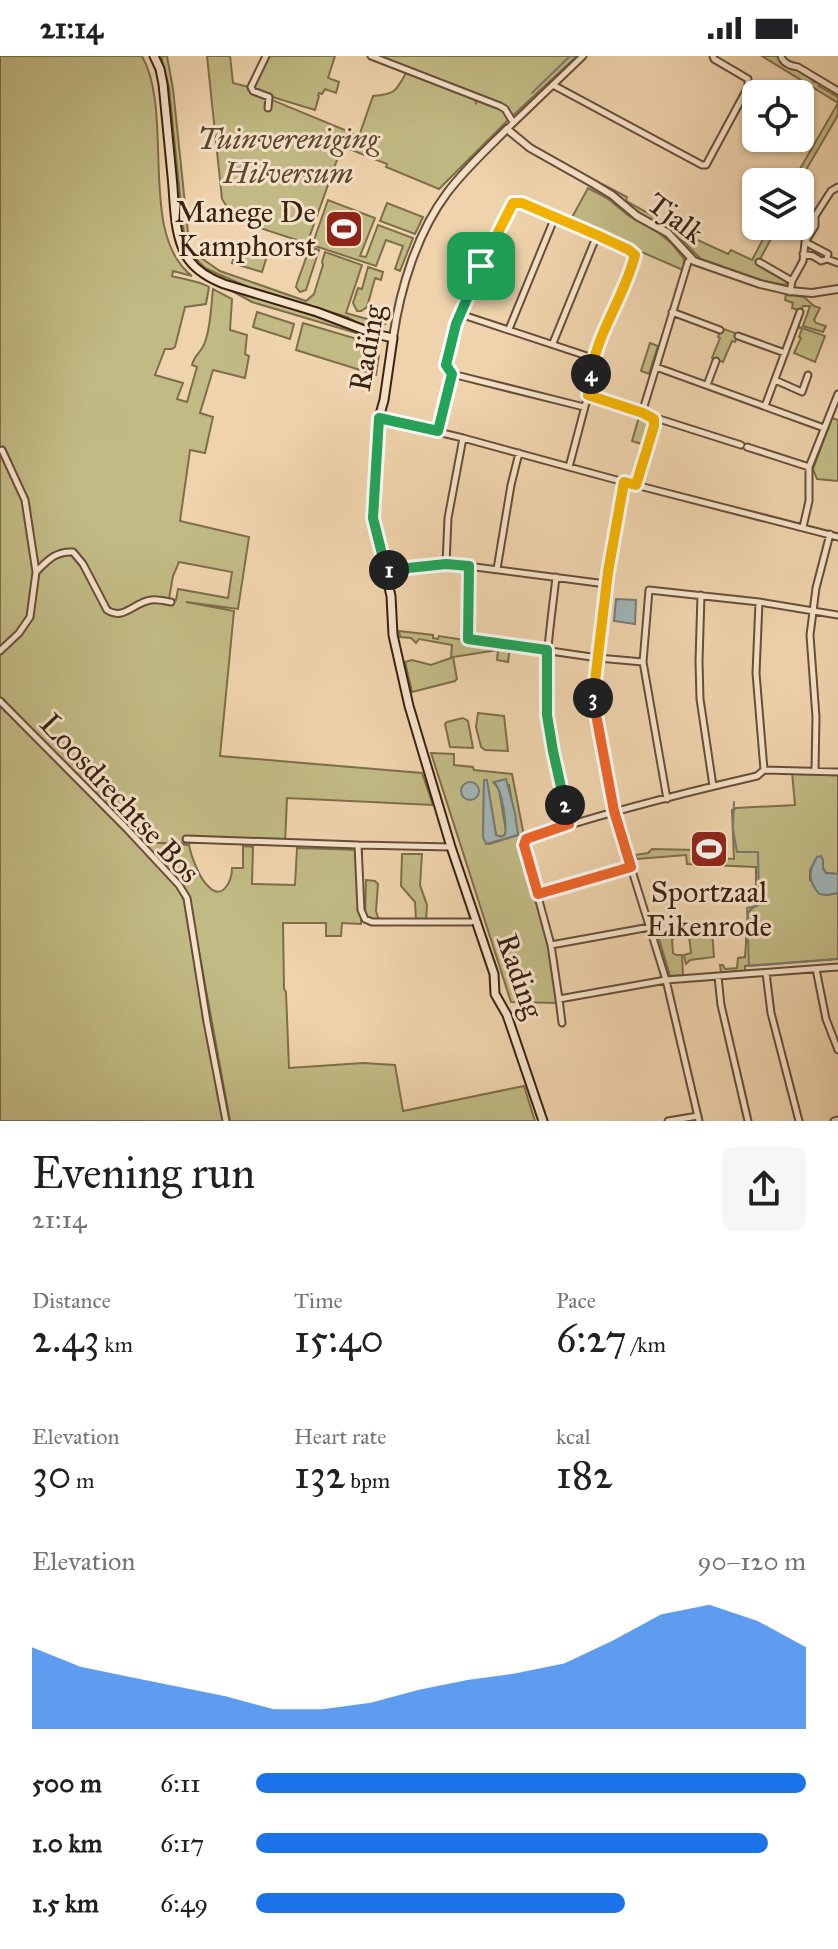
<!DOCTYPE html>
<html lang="en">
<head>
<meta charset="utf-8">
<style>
	body { margin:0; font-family:"IM FELL Great Primer",serif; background:#f6f6f6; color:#202124; height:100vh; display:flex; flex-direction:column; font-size:30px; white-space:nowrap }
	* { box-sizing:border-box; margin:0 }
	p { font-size:26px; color:#757577 }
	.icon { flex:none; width:44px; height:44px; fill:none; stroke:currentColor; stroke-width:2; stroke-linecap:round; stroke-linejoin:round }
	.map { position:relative; height:1065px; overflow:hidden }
	.sheet { display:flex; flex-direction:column; background:#fff; flex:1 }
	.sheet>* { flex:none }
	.controls { position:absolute; left:742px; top:24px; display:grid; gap:16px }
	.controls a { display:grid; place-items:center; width:72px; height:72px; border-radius:12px; background:#fff; box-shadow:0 2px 6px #0004; font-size:40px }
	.pin { position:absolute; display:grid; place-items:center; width:68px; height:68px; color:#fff; margin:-34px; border-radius:16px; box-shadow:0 4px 12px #0006 }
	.km { position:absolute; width:40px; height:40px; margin:-20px; border-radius:50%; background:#222; color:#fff; font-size:22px; line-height:40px; text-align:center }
	.round { display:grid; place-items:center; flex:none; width:84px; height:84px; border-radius:12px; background:#f6f6f6 }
	.headline { display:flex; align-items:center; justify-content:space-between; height:136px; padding:0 32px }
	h1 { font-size:44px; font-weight:600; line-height:60px }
	.stats { display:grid; grid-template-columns:repeat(3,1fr); gap:12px; height:136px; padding:8px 32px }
	.stats div { display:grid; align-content:center }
	.stats b { font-size:40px; font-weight:600 }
	.stats small { font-size:22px; font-weight:400 }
	.stats p { font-size:22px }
	.chart { height:224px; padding:16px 32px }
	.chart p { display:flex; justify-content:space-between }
	.chart svg { width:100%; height:144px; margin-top:8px; fill:#1a73e8; opacity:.7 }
	ul { padding:0 32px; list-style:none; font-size:26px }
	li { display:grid; grid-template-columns:128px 96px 1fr; align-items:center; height:60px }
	li i { height:20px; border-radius:10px; background:#1a73e8 }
	.status { display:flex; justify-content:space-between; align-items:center; height:56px; padding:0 40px; background:#fff; direction:ltr }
	.status svg { height:22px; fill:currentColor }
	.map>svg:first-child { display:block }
	.green { fill:#c1ba84; stroke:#7e6e4a; stroke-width:2; fill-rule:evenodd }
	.water { fill:#a0b4b6; stroke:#777a74; stroke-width:2 }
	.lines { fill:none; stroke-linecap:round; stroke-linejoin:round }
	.stream { stroke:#777a74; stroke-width:2 }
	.minor-casing { stroke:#674e38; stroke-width:9 }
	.tertiary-casing { stroke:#674e38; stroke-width:10 }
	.secondary-casing { stroke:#3a2211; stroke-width:11 }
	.minor { stroke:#f5e2c9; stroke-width:5 }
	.tertiary { stroke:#f5e2c9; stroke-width:6 }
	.secondary { stroke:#f5e2c9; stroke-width:7 }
	.split-1-casing { stroke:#fff; stroke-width:16 }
	.split-2-casing { stroke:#fff; stroke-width:16 }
	.split-3-casing { stroke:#fff; stroke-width:16 }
	.split-4-casing { stroke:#fff; stroke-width:16 }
	.split-5-casing { stroke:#fff; stroke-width:16 }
	.split-1 { stroke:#22a559; stroke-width:10 }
	.split-2 { stroke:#22a559; stroke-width:10 }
	.split-3 { stroke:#f0652b; stroke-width:10 }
	.split-4 { stroke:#f5b400; stroke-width:10 }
	.split-5 { stroke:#f5b400; stroke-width:10 }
	.labels { text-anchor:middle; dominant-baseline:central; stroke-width:6; stroke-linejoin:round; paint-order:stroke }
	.park-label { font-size:30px; font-style:italic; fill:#5c482e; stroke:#f5e2c9 }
	.poi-label { font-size:30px; fill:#3a2211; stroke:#f5e2c9; text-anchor:end }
	.street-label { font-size:30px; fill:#3a2211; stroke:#f5e2c9 }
</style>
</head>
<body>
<div class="status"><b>21:14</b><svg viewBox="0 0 49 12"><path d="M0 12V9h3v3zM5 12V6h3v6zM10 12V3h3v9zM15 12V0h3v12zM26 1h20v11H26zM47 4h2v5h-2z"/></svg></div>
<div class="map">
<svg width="838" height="1065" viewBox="0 0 838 1065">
	<rect width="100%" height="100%" fill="#efd3ac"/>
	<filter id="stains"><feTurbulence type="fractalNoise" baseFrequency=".0025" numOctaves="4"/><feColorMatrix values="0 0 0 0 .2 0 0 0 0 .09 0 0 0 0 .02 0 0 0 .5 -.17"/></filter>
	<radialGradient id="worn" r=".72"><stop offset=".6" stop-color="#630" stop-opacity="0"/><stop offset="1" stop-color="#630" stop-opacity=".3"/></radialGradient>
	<!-- green -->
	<path class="green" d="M0 0H142C175 59 137 178 192 220L173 215 172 220C185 224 197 224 209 231L206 248 185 251 175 291 172 293H165L155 319 183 327 177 343 187 346 197 311 192 309C194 299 202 296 205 286 211 270 211 250 213 233L232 243 230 274 247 279 245 298 249 300 245 322 213 314 200 357 213 361 205 397 190 394 180 465 249 481 238 553 186 546 234 555 220 700 422 717 433 749 287 742 285 787H157L189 789C191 800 200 824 209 831 223 845 232 824 232 812H243V790L253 791 252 828 295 829 297 792 362 794 361 868 342 867 341 880H326V867H283L284 933 286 936 289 1012 363 1007 395 1009 403 1055 524 1030 535 1065H230L189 841 183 829 142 787H138L177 830 184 844 204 963 223 1065H0ZM179 506 232 516 228 542 178 533 176 544 169 543 173 520Z
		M161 0H167L173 33 189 186 197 199 220 215 306 245 314 238 323 209 322 206 325 196 362 209 346 257 385 268 376 273 363 270 347 261 248 231 218 218 205 212 195 202 185 186 184 179 169 32Z
		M207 0H230L233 27 249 31 248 34 359 80 373 40C396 38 396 35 407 15L475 42 476 47 480 40 376 0H577L508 64 439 133 386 111 387 108 342 90 309 182 314 184 328 144 375 162 360 200 366 201 378 169 413 182 400 215 395 213 403 190 386 184 376 210 242 166 231 157 222 143Z
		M268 0H335L328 22 339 26 336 37 325 33 322 38 319 37 318 39 319 40 315 54 266 39 253 32Z
		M762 0H779C789 15 796 8 806 17 809 19 811 23 814 26L820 27 819 30 836 40 838 38V59L799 126 793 125 838 47Z
		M602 128 627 141 626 145 657 162 665 169 728 198 731 194 752 204 770 170H778L758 207 788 225 785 229 764 225 701 203 684 186 640 159Z
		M588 132 607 142 629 160 659 177 672 188 684 203 683 214 570 165Z
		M387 147 423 161 415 178 380 165Z
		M238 188 268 197 262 216 232 207Z
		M310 191 319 194 306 234 300 236 296 231 297 227Z
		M368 211 383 216 381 224 375 222 367 251 361 255H357L353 247 358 232 362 233Z
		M223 230 349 271 363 279 252 246Z
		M786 238 804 241 814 250 820 252 814 264 816 267 826 270 823 276 803 270 810 250H803L801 255 792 252 793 247 785 244Z
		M257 256 294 268 290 283 253 271Z
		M303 267 364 285 372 295 379 299 376 319 296 294Z
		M798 271H799L825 280 815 306 794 297 801 282 799 281 802 273Z
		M721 272 738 278 735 286 732 285 723 306 712 302 720 282 718 281Z
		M650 287 658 290 649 318 641 315Z
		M639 361 650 366 645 389 632 385Z
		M832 362 838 364V425L817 423 813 413Z
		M399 575 433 579V582L438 583 439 580 510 591 508 606 497 604 498 594 453 601 457 623 455 625 412 636 405 606 412 604 431 609 451 602 452 589 419 583 416 587 411 582 400 581Z
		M478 657 504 660 508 695 485 694 481 691 476 671Z
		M463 662 468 665 473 692 450 691 445 668 447 666Z
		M431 697 454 698V709L473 711 474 714 512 718 524 780 521 788 522 792 549 891 557 947 511 946ZM484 726 488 732 496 779 500 781 505 779 506 775 499 733 494 727 509 729 518 779 489 788 483 781Z
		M792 716 838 718V818L826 817 817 801 810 814V824L827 839 838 837V903L745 910V915L758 914 759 916 724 918 723 916H721L720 909H723L725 913 737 912 738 902 745 901 748 856 756 849V811L687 808 686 799 637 803 635 799 648 797 652 793 696 794 697 801 734 803 732 754 736 752 795 749Z
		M402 798H422L420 829 427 849 426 865 416 864 415 846 401 830Z
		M366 824 375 825 378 828 376 855 379 864H372L365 860Z
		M661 875V879L712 875 714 901 690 904 686 908 684 899 691 897 689 880 676 881 672 884 673 897 676 899H682L683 919 670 920 657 876Z"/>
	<!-- water -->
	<path class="water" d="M616 543 636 544 635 568 614 565Z
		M506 723 515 757 518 779 486 788 483 781 484 724H487L496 779 501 781 505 779C507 767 502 734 494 726Z
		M461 735a9 9 0 1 1 18 0a9 9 0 1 1-18 0Z
		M821 800 823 804V813L826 817 838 818V837L827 839 819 838C808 824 808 816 817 801Z"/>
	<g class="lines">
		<!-- stream -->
		<path class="stream" d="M532 37 570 0
			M734 746 733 773 737 796H758L759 847 757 850 747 852 749 910 838 903"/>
		<defs>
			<path id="minor" d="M266 0 251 31 253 35 269 41 268 52
				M371 0 500 50 505 53 513 66
				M781 0C783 7 791 10 798 11L838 35
				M553 29 702 109H706L748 31V23L714 3 713 0
				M507 73 583 0
				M800 165 813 173
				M805 186 828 198 827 203
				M803 198 813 200 821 205 827 203 838 207
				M759 206 792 225
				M790 236 792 225 803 205 805 186 815 170V160L831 135 838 131
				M672 256 720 274
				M460 258 593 302
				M509 273 555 161
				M738 280 785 297
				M553 287 597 179
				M656 311 824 372
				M452 318 584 351
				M775 324 802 336 808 319
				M707 329 716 305
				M588 339 643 357 654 363 656 362 741 389
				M765 350 800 256
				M642 357 688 206 691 203
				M379 362 463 382 624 426 838 481
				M438 375 452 318 446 309 456 268 481 210 509 154 513 147H522L629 194 635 199 630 216 593 302 588 339 569 411
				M747 391 809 411
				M624 426 608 516 593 640 594 649 615 760 666 924 699 1065
				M636 429 654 370V363
				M803 471 809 445V411L838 338
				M446 508 448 462 463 382
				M469 510 468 583 598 602 643 606
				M497 513 511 429 519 397
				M386 514 452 508 606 528
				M37 515C48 504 56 495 73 496L83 508 107 554C124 565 134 546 151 544 157 543 165 545 171 546
				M556 521C551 567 543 613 547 658 551 695 561 732 569 768
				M701 539 699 605 700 643 713 730
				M759 546 756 617 764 714
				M0 595 19 577 30 561 36 516 25 444 2 394
				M0 645 127 773 179 829 187 842 207 966 226 1065
				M815 715 816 661 810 579 816 532 830 478
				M838 716 764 714 757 720C679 738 602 757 526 783L524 789 551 889 559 943 666 924 838 911
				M667 743 643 606 649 534 759 546 838 559
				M186 783 358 789 361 854 365 863 372 866H471
				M358 789 451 791
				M538 838 631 811
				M551 889 650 871
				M816 913 826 963 838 994
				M766 917 771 957 799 1065
				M718 921 721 949 748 1065
				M559 943 562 967
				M668 1065 698 1060
				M834 1065 838 1064"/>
			<path id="tertiary" d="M393 282C400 233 417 177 447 137 464 114 487 93 507 73L530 92 594 128 612 139 637 160 668 177 694 205 760 228 790 235 812 237 838 233"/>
			<path id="secondary" d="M154 0 160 13 163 28C166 59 169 89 172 120 175 147 173 181 189 204 198 216 211 223 224 228L317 256 375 278 393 282 384 344 379 362 373 462 391 540 393 579 409 650 451 791 494 918 495 938 507 959 543 1065"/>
		</defs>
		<!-- minor casing -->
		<use href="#minor" class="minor-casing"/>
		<!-- tertiary casing -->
		<use href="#tertiary" class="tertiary-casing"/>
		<!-- secondary casing -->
		<use href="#secondary" class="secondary-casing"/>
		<!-- minor -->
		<use href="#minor" class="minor"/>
		<!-- tertiary -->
		<use href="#tertiary" class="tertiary"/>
		<!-- secondary -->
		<use href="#secondary" class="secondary"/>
	</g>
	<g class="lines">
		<defs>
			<path id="split-1" d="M389 514H386L373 462 379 362 438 375 452 318 446 309 456 268 481 210"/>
			<path id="split-2" d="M389 514 446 508 469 510 468 583 547 594V659L553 695 565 749"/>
			<path id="split-3" d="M565 749 569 768 526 783 524 789 538 838 631 811 614 755 593 642"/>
			<path id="split-4" d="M591 318 588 339 643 357 654 363V370L636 429 624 426 608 516 593 642"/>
			<path id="split-5" d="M481 210 513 147H522L597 179 629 194 635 199C625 240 597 276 591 318"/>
		</defs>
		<!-- split-1 casing -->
		<use href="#split-1" class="split-1-casing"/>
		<!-- split-2 casing -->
		<use href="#split-2" class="split-2-casing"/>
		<!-- split-3 casing -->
		<use href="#split-3" class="split-3-casing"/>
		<!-- split-4 casing -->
		<use href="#split-4" class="split-4-casing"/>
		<!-- split-5 casing -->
		<use href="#split-5" class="split-5-casing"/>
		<!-- split-1 -->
		<use href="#split-1" class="split-1"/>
		<!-- split-2 -->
		<use href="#split-2" class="split-2"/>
		<!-- split-3 -->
		<use href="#split-3" class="split-3"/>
		<!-- split-4 -->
		<use href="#split-4" class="split-4"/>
		<!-- split-5 -->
		<use href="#split-5" class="split-5"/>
	</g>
	<!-- icons -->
	<defs>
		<symbol id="stadium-square" viewBox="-11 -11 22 22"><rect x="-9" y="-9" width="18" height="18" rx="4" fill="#8f2418" stroke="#f5e2c9"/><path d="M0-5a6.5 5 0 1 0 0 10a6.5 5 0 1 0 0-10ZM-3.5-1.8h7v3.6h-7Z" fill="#fff"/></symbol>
	</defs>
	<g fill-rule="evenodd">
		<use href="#stadium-square" x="322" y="151" width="44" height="44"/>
		<use href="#stadium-square" x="687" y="771" width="44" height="44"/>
	</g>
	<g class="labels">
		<!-- park labels -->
		<g class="park-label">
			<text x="288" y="83">Tuinvereniging<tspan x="288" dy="34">Hilversum</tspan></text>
		</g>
		<!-- poi labels -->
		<g class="poi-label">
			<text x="316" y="156">Manege De<tspan x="316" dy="34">Kamphorst</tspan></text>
			<text x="709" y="836" text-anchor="middle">Sportzaal<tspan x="709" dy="34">Eikenrode</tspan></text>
		</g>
		<!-- street labels -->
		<g class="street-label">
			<text transform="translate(676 162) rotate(37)">Tjalk</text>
			<text transform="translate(367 292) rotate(-80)">Rading</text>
			<text transform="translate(120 742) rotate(47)">Loosdrechtse Bos</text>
			<text transform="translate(520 920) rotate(71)">Rading</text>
		</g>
	</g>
	<rect width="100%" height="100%" filter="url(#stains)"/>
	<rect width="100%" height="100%" fill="url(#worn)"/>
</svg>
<div class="controls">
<a><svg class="icon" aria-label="locate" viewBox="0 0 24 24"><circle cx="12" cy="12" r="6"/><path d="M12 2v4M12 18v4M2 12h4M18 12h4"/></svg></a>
<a><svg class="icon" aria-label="layers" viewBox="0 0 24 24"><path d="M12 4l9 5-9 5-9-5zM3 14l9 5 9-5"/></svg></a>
</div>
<div class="pin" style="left:481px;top:210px;background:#1e9e55"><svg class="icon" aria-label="arrive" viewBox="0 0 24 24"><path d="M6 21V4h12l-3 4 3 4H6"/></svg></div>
<b class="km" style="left:389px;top:514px">1</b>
<b class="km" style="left:565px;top:749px">2</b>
<b class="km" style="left:593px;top:642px">3</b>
<b class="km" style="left:591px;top:318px">4</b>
</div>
<section class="sheet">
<div class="headline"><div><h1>Evening run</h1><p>21:14</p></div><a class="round"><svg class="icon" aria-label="share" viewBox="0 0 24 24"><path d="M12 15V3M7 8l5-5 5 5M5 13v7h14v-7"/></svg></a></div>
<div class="stats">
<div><p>Distance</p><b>2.43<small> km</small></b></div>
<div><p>Time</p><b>15:40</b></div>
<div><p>Pace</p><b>6:27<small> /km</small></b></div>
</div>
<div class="stats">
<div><p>Elevation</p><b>30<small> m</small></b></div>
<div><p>Heart rate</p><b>132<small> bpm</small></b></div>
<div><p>kcal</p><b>182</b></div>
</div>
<div class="chart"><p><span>Elevation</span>90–120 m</p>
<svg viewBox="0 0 160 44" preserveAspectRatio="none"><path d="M0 44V19L10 25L20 28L30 31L40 34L50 38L60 38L70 36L80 32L90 29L100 27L110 24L120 17L130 9L140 6L150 11L160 19V44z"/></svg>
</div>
<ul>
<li><b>500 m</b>6:11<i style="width:100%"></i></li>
<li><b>1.0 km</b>6:17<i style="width:93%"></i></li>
<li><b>1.5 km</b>6:49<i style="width:67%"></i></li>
</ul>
</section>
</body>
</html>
